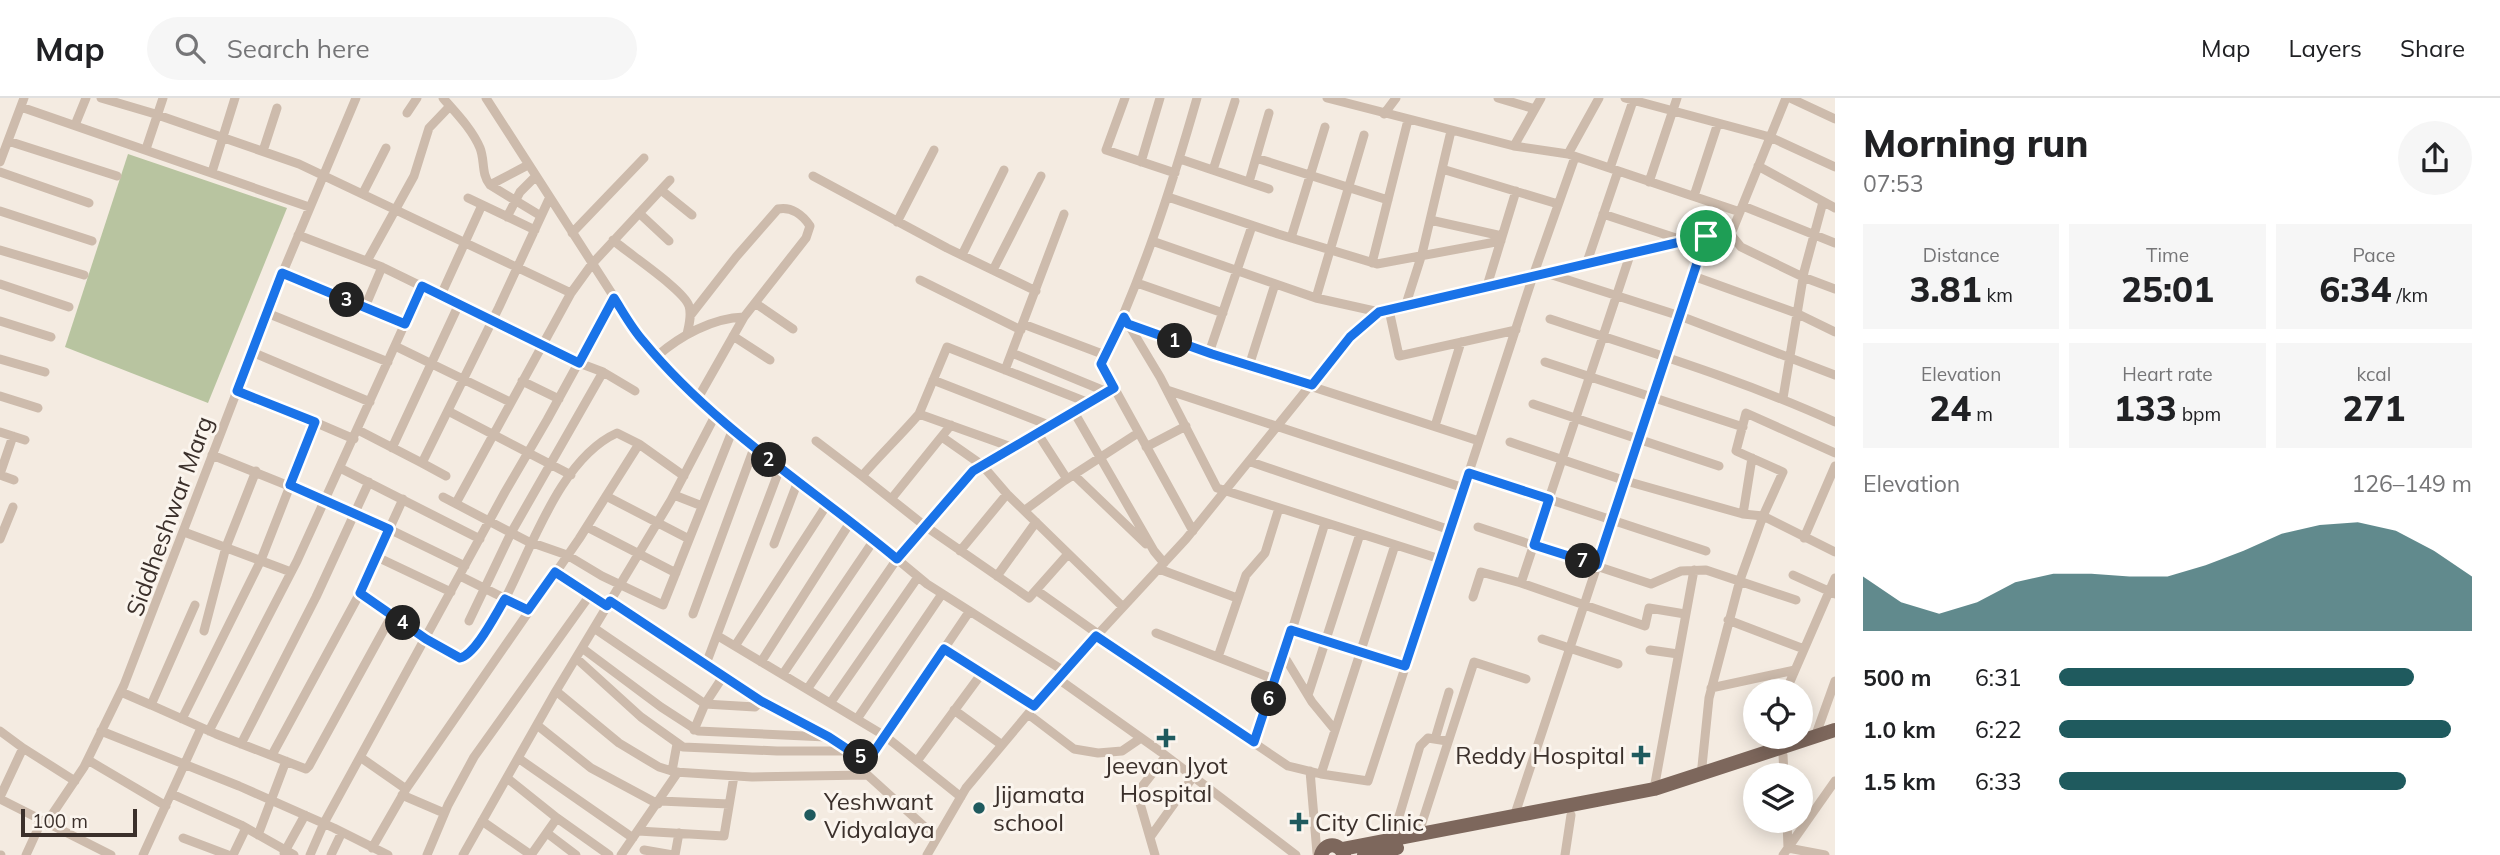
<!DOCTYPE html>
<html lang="en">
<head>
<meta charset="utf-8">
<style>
	body { margin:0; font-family:Mulish,sans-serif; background:#f6f6f6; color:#202124; height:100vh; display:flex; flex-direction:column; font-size:26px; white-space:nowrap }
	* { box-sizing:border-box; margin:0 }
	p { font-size:23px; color:#757577 }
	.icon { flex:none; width:38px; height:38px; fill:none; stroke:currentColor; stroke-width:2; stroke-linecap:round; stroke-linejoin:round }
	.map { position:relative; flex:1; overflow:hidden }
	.details { display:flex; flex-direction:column; background:#fff; width:665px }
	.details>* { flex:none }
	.buttons { position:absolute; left:1743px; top:581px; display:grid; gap:14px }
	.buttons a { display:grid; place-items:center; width:70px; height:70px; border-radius:50%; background:#fff; box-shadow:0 4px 18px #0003; font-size:35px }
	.scale { position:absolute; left:21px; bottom:18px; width:116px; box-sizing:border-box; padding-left:7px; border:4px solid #3b302b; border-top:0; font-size:19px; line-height:24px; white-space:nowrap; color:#3b302b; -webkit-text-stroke:5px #fbf5ee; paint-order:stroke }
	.pin { position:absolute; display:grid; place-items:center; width:60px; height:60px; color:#fff; margin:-30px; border:4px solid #fff; border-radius:50%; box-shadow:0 2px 7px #0007 }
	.km { position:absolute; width:35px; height:35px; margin:-18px; border-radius:50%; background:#222; color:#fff; font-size:19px; line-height:35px; text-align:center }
	.round { display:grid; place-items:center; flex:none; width:74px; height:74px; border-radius:37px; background:#f6f6f6 }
	.head { display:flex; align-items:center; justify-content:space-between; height:119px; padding:0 28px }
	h1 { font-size:38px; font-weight:800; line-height:52px }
	.stats { display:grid; grid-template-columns:repeat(3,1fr); gap:10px; height:119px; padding:7px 28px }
	.stats div { display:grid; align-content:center; border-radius:0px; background:#f6f6f6; text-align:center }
	.stats b { font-size:35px; font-weight:800 }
	.stats small { font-size:19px; font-weight:400 }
	.stats p { font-size:19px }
	.chart { height:196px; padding:14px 28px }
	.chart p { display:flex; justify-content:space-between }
	.chart svg { width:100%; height:126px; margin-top:7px; fill:#1f5a5e; opacity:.7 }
	ul { padding:0 28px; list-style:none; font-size:23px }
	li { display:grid; grid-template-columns:112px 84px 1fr; align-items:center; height:52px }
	li i { height:18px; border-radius:9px; background:#1f5a5e }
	header { display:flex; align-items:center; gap:42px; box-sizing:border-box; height:98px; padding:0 35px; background:#fff; border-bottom:2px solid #e0e0e0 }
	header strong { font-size:33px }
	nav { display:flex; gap:38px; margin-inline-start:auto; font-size:24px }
	.search { width:490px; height:63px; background:#f6f6f6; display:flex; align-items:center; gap:18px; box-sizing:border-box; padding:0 24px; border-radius:38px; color:#757577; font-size:26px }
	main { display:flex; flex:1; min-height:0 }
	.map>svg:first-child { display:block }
	.green { fill:#b8c4a0 }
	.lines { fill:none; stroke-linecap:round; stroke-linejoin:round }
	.street { stroke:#cdbbac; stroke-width:9 }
	.primary { stroke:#7d675c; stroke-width:14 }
	.route-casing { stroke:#fff; stroke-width:14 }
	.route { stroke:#1a73e8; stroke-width:9 }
	.poi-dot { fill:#1f5a5e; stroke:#fbf5ee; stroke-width:2.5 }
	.labels { text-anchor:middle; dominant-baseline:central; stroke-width:6; stroke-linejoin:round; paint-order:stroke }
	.street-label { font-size:24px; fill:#3b302b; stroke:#fbf5ee }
	.poi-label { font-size:24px; fill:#3b302b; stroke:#fbf5ee; text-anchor:start }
</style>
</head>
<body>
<header>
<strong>Map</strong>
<div class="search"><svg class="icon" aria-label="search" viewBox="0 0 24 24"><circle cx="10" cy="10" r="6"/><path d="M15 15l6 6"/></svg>Search here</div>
<nav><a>Map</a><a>Layers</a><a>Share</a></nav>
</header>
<main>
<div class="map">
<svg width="1835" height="757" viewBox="0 0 1835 757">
	<rect width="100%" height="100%" fill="#f4ebe1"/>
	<!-- green -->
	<path class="green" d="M128 56 287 110 208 305 65 249Z"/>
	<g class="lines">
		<!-- street -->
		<path class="street" d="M101 0 152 15 299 66 571 195 456 405
			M443 0C456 15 472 31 480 50 485 62 481 76 490 87L541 118
			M486 0 643 244 698 300 766 360 839 413 927 486 1064 573
			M1125 0 1106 52 1175 75
			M1327 0 1514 48 1541 0
			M1498 0 1535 11
			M1625 0 1770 39 1835 69
			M1790 0 1835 21
			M21 9 309 109
			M407 15 417 0
			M1384 16 1396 0
			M75 27 86 0
			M8 43 117 78
			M1514 48 1568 56 1740 114
			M146 51 163 0
			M263 53 277 10
			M1568 56 1599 0
			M1256 60 1388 102
			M1180 61 1269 91
			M0 64 24 0
			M1141 64 1160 0
			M1758 68 1835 110
			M1610 70 1633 3
			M1442 71 1558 106
			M1213 72 1235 3
			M0 74 89 105
			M212 74 235 0
			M813 78 947 150 1036 193
			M1249 84 1269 15
			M1649 84 1677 0
			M490 87 528 67
			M661 92 692 117
			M363 95 386 50
			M1694 98 1718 25
			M1168 99 1278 136 1377 166 1501 143
			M468 100 535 132
			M1743 108 1835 145
			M0 113 92 143
			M639 115 669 143
			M1603 116 1685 143
			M507 119 520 94 535 79
			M1430 122 1502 138
			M897 124 934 52
			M1728 133 1741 149 1803 179 1835 191
			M572 135 644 60
			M298 137 382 169 579 265 603 274 635 293
			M1291 140 1325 29
			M613 142C629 156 684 192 689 208 692 217 689 227 687 236
			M1152 143 1316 200 1379 214
			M0 152 84 177
			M962 157 1004 72
			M367 163 414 78 429 30 450 8
			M1372 165 1408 22
			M1586 167 1618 73
			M993 172 1041 78
			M282 175 405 226
			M1546 175 1680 218 1835 277
			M1693 178 1796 215 1835 234
			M920 182 1021 232
			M1137 185 1223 215
			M0 186 69 209
			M1487 188 1516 93
			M571 195 592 166 670 82
			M441 197 482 107
			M1316 200 1364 37
			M755 205 793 231
			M1406 206 1422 156 1451 33
			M365 209 382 169
			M1389 212 1399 258 1516 232
			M267 215 388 264
			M690 218 736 159 778 111C791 108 803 117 810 128L806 140 744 219 698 300
			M1124 219 1160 279 1217 390 1440 461
			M1550 221C1646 253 1743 282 1835 324
			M0 223 51 239
			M1023 226 1105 257
			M1129 226 1212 256 1479 343
			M733 238 770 262
			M395 248 510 304
			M252 254 370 304
			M1012 255 1107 294
			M1209 255 1252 128
			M657 258C680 238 712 220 744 219
			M0 261 45 274
			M1545 264 1743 329
			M1249 268 1275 186
			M1005 272 1064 116
			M933 282 1051 328
			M522 283 559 301
			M1167 292 1464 390
			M237 293 268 304 354 341
			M0 298 38 310
			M1783 300 1804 174 1823 104
			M1533 306 1719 368
			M448 313 571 377
			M1074 314 1154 453 1164 465
			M919 316 947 249 1089 305
			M1435 328 1461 244
			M358 332 422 365 499 209 549 101
			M0 334 25 342
			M1038 336 1067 381
			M942 339 982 367 1007 396 1123 509
			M816 343 862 378
			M1510 344 1626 383 1743 416 1763 418 1740 482 1709 600 1701 678
			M1146 349 1186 328
			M392 350 459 206
			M1014 350 919 316C900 338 881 356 862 378L925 428 1029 500 1068 456
			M1835 355 1746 315 1736 353 1783 374 1763 418 1835 454
			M212 357 356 415 465 468
			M1251 364 1450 432
			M422 365 446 378
			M340 370 480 441
			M1469 375 1706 453
			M0 376 13 338
			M0 377 14 382
			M1074 377 1146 446
			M674 397 702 408
			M606 398 689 441
			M443 399 527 443 567 457 602 478 663 507 733 331
			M892 400 951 327
			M1025 412 1064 383 1138 335
			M1743 416 1752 360
			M1325 425 1284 558 1312 604 1335 632
			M587 429 676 475
			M1478 429 1651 486 1681 473 1706 472 1796 502
			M1193 433 1101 266C1142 181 1171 91 1197 0
			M184 434 291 474
			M1804 440 1835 368
			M0 441 13 409
			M774 446 798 383
			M1395 447 1321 676 1368 683 1533 178 1575 59
			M960 453 1007 396
			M377 459 451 494
			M1159 471 1237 500
			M555 474 607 508
			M1793 477 1835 496
			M460 478 528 512
			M997 478 1036 424
			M1521 485 1630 157
			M1036 492 1098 536
			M360 495 458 560 466 559C480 540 494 521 505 501 532 449 561 360 617 335L639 346
			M1473 499 1481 474 1521 485 1645 528 1649 510 1685 516
			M610 503 761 603 829 639 867 664
			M195 507 151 607 216 636 306 671 309 668 392 517
			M693 516 754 350
			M1728 522 1804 551
			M469 523 511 435 603 274
			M594 530 705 606 755 609 761 603
			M1291 532 1405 568
			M204 533 226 449 256 373
			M1156 535 1276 582
			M718 538 885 638 961 699
			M1096 538 1288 668 1321 676
			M1542 541 1618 566
			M735 548 828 405
			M582 550 661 609 698 633 826 639
			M944 551 1034 608
			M1650 552 1678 556
			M1218 559 1246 477 1265 455 1279 410
			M576 560 641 619 683 649 777 653H852
			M761 564 851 423
			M706 566 780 370
			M783 576 874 442
			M1057 580 1161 654 1296 757
			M808 590 897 461 973 373 1114 290
			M1711 590 1795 572
			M556 593 619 645 659 669 675 674 752 679 867 677
			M1786 593 1835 480
			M121 594 151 607
			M1308 597 1360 436
			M831 604 918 479
			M954 612 1002 647
			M1028 616 1074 651 1098 655 1122 653 1141 640
			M182 621 261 462 315 324
			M857 621 942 496
			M537 627 591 670 658 706
			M694 632 705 606 724 577
			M0 633 23 650 0 699
			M101 633 239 688 334 730 388 757
			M209 633 297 463 422 188
			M1815 639 1835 583
			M1435 641 1449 594
			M1253 644 1284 558
			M241 646 316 499 369 384
			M23 650 75 683
			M272 657 360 495 403 401
			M1783 657 1784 677
			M360 659 406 691
			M518 660 633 740
			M88 662 166 708
			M917 663 982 575
			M672 673 677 646
			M1310 673 1317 755
			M507 680 557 720 609 757
			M1654 691 1694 472
			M172 696 241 727 294 757
			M402 697 444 715
			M0 701 111 757
			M660 703 729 706
			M1514 719 1706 138
			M482 723 531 757
			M1787 723 1788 750 1825 757
			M47 724 84 669 124 587 280 181 356 0
			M638 733 724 738 734 678
			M547 735 576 757
			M258 737 286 663
			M1418 737 1474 564 1526 581
			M1151 738 1193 679
			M183 740 228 757
			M937 740 862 672 969 514
			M1392 742 1420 648 1428 640 1447 643
			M372 750 406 691 579 441 639 346 684 378
			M644 752 673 757
			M284 755 305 717
			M0 757H1
			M26 757 42 722
			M143 757 201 630
			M233 757 246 730
			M310 757 324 725 505 394 547 322 614 200
			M331 757 342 734
			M427 757 448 707 474 659 590 497
			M463 757 556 593 671 402 716 316
			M531 757 557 720
			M621 757 678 674
			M675 757 679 735
			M927 757 966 690 1064 573 1186 441 1350 238 1379 214 1406 206 1617 160 1733 131 1786 0
			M1155 757 1137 695 1166 658
			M1565 757 1571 717
			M1783 757 1835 683"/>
		<!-- primary -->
		<path class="primary" d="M1342 751 1654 691 1835 632
			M1321 757C1325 744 1339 744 1344 757
			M1364 757 1397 750"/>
	</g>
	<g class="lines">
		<defs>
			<path id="route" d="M1706 138 1597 467 1534 447 1549 401 1469 375 1405 568 1291 532 1254 644 1096 538 1034 608 944 551 867 664 829 639 761 603 610 503 607 508 555 474 528 512 505 501C496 515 476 556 460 560L426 541 360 495 389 431 290 387 315 324 237 293 282 175 405 226 422 188 579 265 614 200C623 214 632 231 644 244 715 330 812 390 897 461L973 373 1114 290 1101 266 1124 219 1128 226 1212 256 1312 287 1350 239 1379 214Z"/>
		</defs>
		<!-- route casing -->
		<use href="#route" class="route-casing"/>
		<!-- route -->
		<use href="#route" class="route"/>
	</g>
	<!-- markers -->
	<g class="poi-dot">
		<path d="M1162.5 629.5h7v7h7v7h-7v7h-7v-7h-7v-7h7z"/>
		<path d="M1637.5 646.5h7v7h7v7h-7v7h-7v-7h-7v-7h7z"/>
		<circle cx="979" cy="710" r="7"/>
		<circle cx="810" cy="717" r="7"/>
		<path d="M1295.5 713.5h7v7h7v7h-7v7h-7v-7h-7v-7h7z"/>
	</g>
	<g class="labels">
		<!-- street labels -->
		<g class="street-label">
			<text transform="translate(169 418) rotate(-70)">Siddheshwar Marg</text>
		</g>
		<!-- poi labels -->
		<g class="poi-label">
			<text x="1625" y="657" text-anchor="end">Reddy Hospital</text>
			<text x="1166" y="667" text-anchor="middle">Jeevan Jyot<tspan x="1166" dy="28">Hospital</tspan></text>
			<text x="993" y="696">Jijamata<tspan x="993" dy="28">school</tspan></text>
			<text x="824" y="703">Yeshwant<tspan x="824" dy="28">Vidyalaya</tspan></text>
			<text x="1315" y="724">City Clinic</text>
		</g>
	</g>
</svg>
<div class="buttons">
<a><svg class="icon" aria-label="locate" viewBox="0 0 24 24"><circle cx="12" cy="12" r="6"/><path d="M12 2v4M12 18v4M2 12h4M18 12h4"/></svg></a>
<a><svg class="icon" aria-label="layers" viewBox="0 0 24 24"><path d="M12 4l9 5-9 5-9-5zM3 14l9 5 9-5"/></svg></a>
</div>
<div class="scale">100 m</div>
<div class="pin" style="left:1706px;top:138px;background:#1e9e55"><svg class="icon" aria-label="arrive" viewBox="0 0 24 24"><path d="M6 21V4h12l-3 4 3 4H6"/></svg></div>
<b class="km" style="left:1175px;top:243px">1</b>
<b class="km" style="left:769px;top:362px">2</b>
<b class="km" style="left:347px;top:202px">3</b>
<b class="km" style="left:403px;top:525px">4</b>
<b class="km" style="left:861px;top:659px">5</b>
<b class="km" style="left:1269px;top:601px">6</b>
<b class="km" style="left:1583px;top:463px">7</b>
</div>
<section class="details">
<div class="head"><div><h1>Morning run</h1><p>07:53</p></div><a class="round"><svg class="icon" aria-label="share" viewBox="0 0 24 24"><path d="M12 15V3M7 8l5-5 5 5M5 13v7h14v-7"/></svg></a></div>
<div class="stats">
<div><p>Distance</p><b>3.81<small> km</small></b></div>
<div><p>Time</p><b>25:01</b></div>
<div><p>Pace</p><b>6:34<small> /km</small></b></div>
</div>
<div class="stats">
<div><p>Elevation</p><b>24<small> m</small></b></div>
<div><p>Heart rate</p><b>133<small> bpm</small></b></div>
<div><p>kcal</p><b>271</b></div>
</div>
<div class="chart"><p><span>Elevation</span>126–149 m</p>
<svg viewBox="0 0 160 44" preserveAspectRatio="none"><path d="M0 44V25L10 34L20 38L30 34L40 27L50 24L60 24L70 25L80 25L90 21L100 16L110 10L120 7L130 6L140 9L150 16L160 25V44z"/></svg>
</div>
<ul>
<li><b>500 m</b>6:31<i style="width:86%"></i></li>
<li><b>1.0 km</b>6:22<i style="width:95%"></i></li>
<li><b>1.5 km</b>6:33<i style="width:84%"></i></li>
</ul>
</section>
</main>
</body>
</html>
